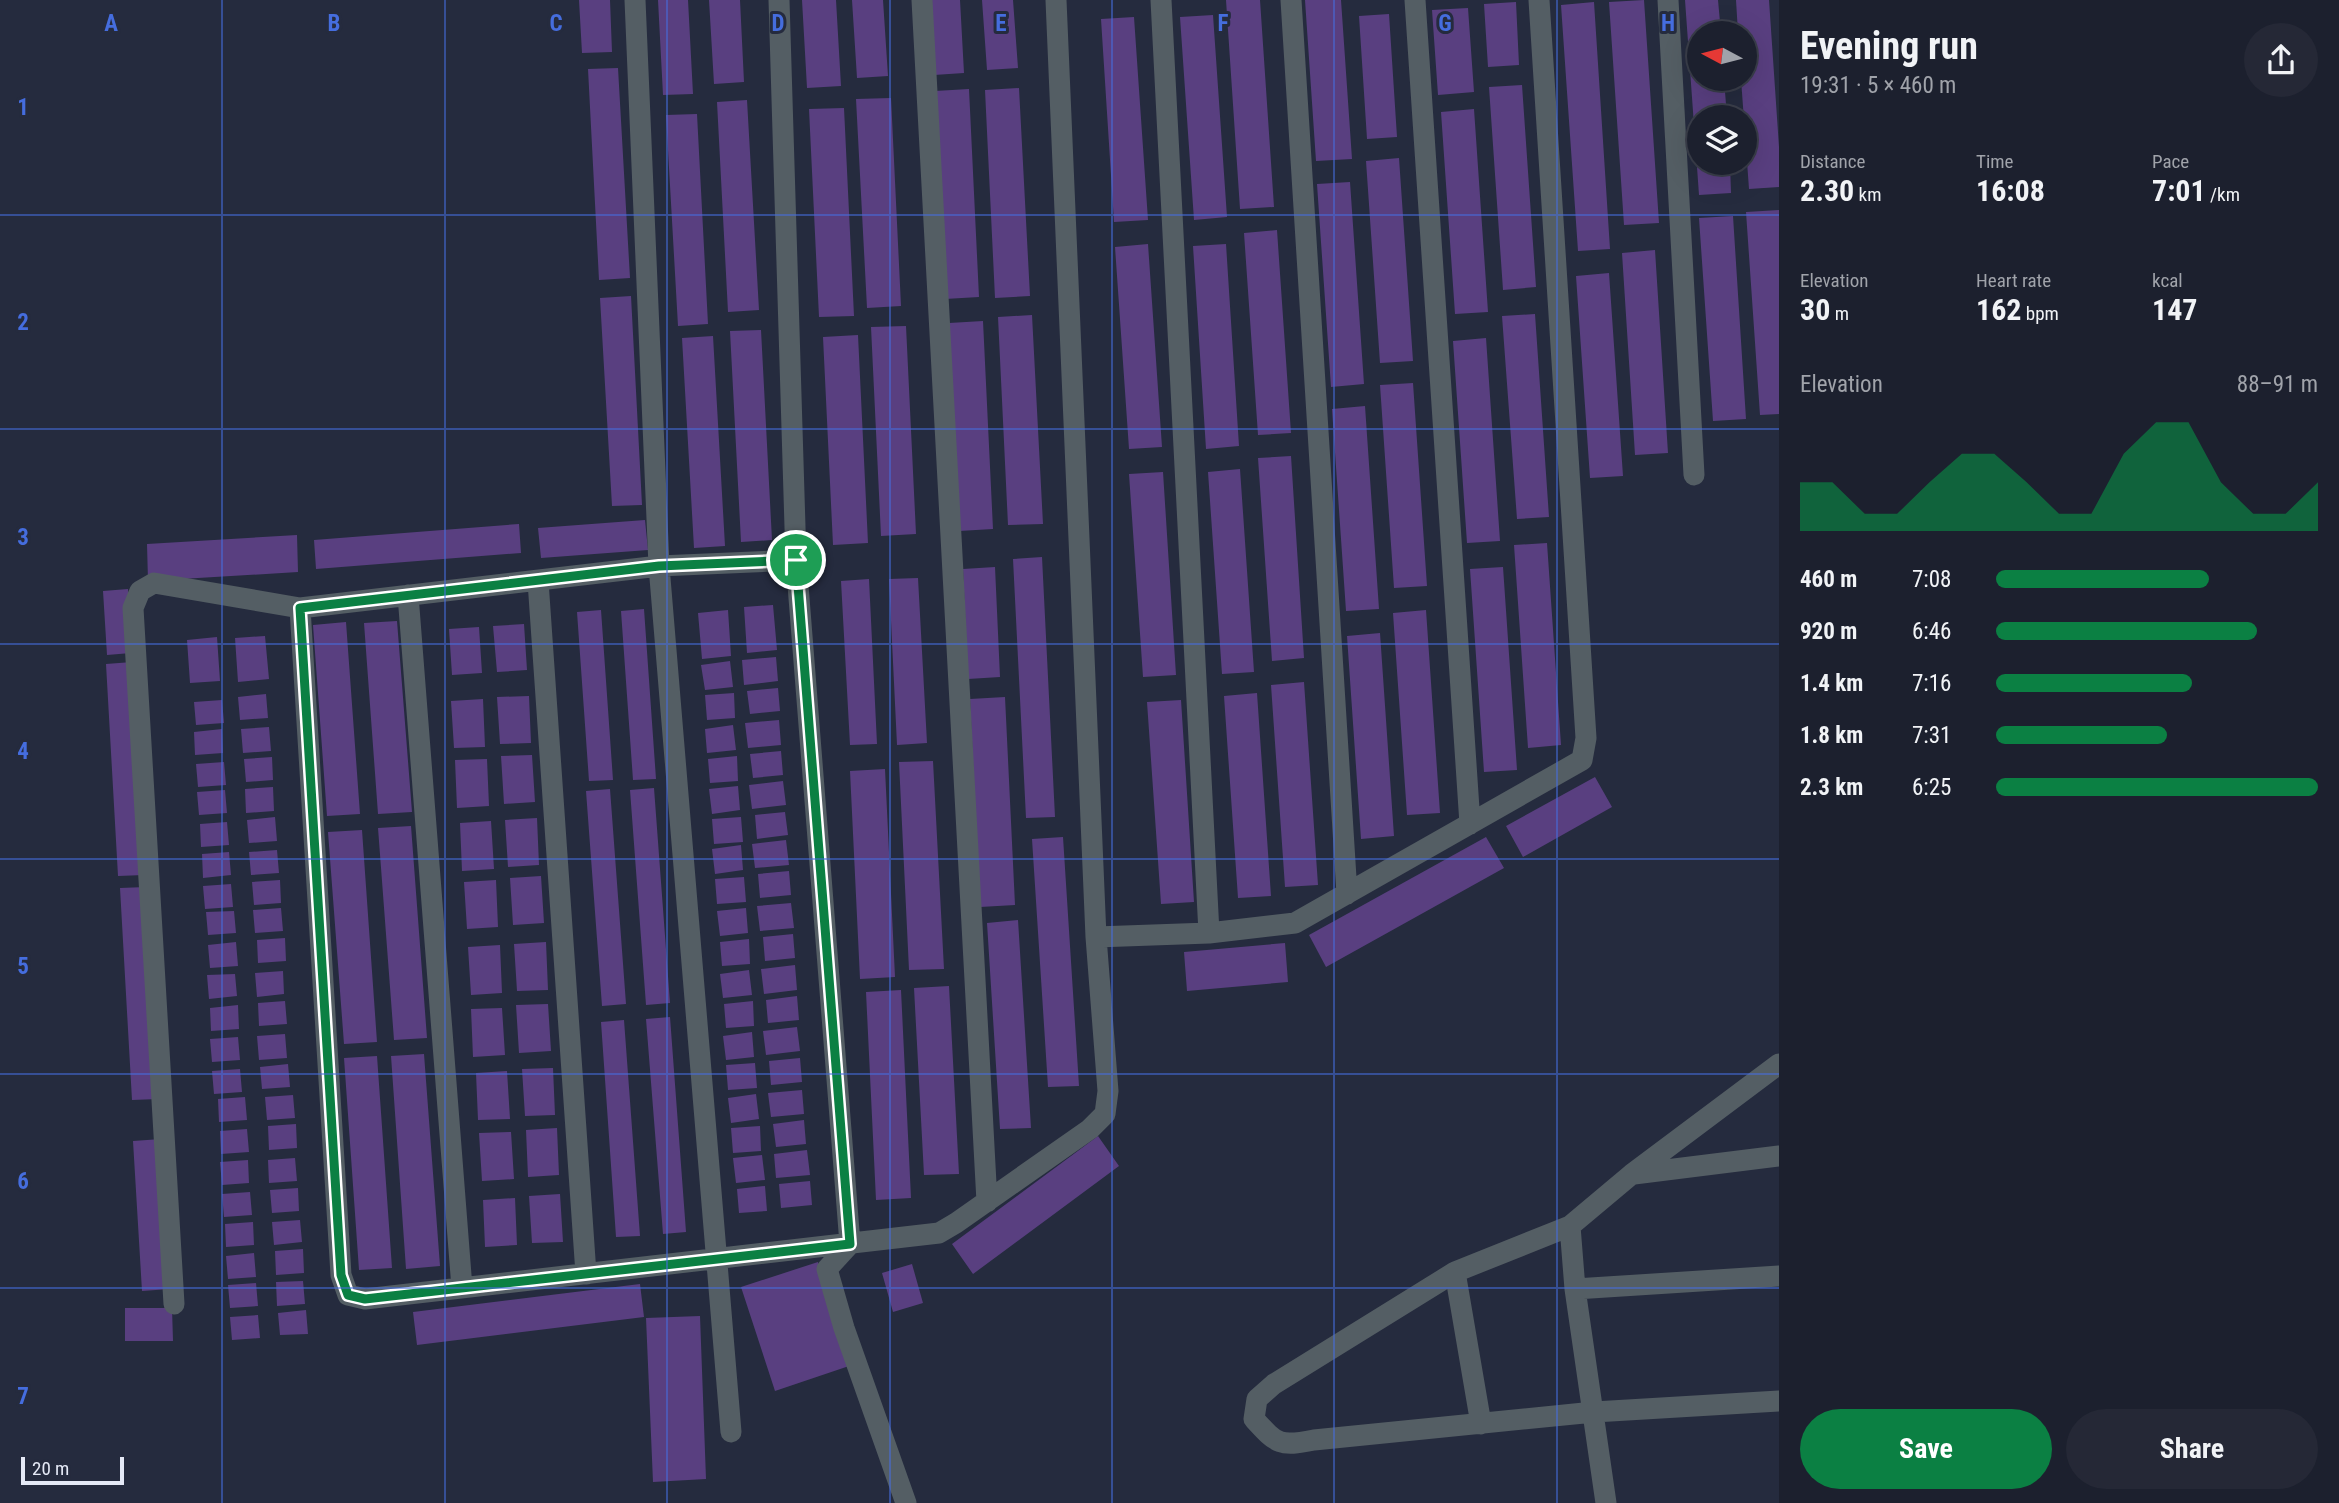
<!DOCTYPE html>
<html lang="en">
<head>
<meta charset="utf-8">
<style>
	body { margin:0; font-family:"Roboto Condensed",sans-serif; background:#252836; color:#f1f3f6; height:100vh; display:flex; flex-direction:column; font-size:26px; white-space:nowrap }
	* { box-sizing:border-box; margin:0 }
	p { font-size:23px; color:#a0a3aa }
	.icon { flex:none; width:38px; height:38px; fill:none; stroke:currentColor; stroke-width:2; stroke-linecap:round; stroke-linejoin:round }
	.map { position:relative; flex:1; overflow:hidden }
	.drawer { display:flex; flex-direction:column; background:#1c202e; width:560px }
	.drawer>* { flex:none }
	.needle { width:46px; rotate:277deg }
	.controls { position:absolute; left:1687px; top:21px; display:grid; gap:14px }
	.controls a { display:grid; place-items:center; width:70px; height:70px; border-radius:50%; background:#1c202e; box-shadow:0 7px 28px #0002,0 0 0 2px #3a3e4a; font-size:35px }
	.scale { position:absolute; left:21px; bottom:18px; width:103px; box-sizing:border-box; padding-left:7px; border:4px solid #e5e9f6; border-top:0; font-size:19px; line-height:24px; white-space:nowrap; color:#e5e9f6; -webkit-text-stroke:5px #252b3e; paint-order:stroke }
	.pin { position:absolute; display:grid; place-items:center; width:60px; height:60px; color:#fff; margin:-30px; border:4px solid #fff; border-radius:50%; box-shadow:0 2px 7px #0007 }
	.round { display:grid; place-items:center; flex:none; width:74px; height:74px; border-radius:37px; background:#252836 }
	.headline { display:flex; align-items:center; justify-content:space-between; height:119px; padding:0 21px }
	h1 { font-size:38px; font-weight:700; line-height:52px }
	.stats { display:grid; grid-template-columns:repeat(3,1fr); gap:10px; height:119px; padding:7px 21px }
	.stats div { display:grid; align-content:center }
	.stats b { font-size:30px; font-weight:700 }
	.stats small { font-size:19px; font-weight:400 }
	.stats p { font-size:19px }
	.chart { height:196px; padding:14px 21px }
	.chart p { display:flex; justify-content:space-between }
	.chart svg { width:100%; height:126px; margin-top:7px; fill:#0b8043; opacity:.7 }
	.primary-button { display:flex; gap:14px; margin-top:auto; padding:14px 21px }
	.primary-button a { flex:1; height:80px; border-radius:42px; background:#0b8043; color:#fff; font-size:28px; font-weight:700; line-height:80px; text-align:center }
	.primary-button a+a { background:#252836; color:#f1f3f6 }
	ul { padding:0 21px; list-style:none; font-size:23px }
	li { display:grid; grid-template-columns:112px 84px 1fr; align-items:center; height:52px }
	li i { height:18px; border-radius:9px; background:#0b8043 }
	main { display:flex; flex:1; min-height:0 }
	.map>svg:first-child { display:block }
	.building { fill:#593f80 }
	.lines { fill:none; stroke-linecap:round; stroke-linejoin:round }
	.street { stroke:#545e64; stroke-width:21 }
	.route-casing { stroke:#fff; stroke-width:14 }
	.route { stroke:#0b8043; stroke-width:9 }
	.grid { fill:none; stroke:#456dde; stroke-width:2; stroke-opacity:0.55 }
	.grid-label { font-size:23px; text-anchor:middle; font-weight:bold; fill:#456dde; stroke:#252b3e; stroke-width:6; stroke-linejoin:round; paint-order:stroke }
</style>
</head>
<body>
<main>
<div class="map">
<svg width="1779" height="1503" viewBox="0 0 1779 1503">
	<rect width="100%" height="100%" fill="#252b3e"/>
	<!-- building -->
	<path class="building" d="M579 0H610L612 52 582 53Z
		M658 0H688L693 94 663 95Z
		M709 0H740L744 82 714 84Z
		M802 0H836L841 86 807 88Z
		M852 0H883L888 76 857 78Z
		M929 0H960L964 73 934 75Z
		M982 0H1013L1018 68 987 70Z
		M1226 0H1260L1274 207 1240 209Z
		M1305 0H1341L1352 159 1316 161Z
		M1644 0 1659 223 1624 225 1609 2Z
		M1685 0H1718L1721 33H1699V79H1724L1727 117H1699V163H1730L1731 193 1699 195Z
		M1736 0H1769L1779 147V187L1749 189 1741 79H1745V33H1738Z
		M1516 2 1519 65 1488 67 1484 4Z
		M1594 2 1610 249 1578 251 1561 5Z
		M1468 8 1474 92 1438 95 1432 10Z
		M1389 14 1397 137 1367 139 1359 16Z
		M1213 15 1227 217 1194 220 1180 17Z
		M1134 17 1148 220 1114 222 1101 19Z
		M618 68 630 278 599 280 588 69Z
		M1522 85 1536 287 1503 290 1489 87Z
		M1019 88 1030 296 995 298 985 90Z
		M969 89 979 297 945 299 935 91Z
		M891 98 901 306 867 308 856 99Z
		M747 100 759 310 728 312 717 102Z
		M844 108 854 316 819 317 809 109Z
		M1474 109 1488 312 1455 314 1441 112Z
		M697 114 708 324 678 326 666 115Z
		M1399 158 1413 361 1380 363 1366 161Z
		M1350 182 1364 384 1331 387 1317 184Z
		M1779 210V414L1760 415 1746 212Z
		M1733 216 1746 419 1713 421 1699 218Z
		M1277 230 1291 433 1258 435 1244 233Z
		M1148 244 1162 447 1129 449 1115 247Z
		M1226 244 1239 446 1206 449 1193 246Z
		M1655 250 1668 453 1635 455 1622 253Z
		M1609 273 1623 476 1590 478 1576 276Z
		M631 296 642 505 612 506 600 298Z
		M1535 314 1549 517 1517 519 1502 316Z
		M1032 315 1043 524 1008 525 998 317Z
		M983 321 993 529 959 531 949 323Z
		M906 326 916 534 881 536 871 327Z
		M761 330 772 540 741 542 730 331Z
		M858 335 868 543 833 545 823 337Z
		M713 336 725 546 694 548 682 338Z
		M1486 338 1500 541 1467 543 1453 341Z
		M1413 383 1427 586 1394 588 1380 385Z
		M1365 406 1379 609 1346 611 1332 409Z
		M1291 456 1304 658 1272 661 1258 458Z
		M1240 469 1254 672 1222 674 1208 472Z
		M1163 472 1176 675 1143 677 1129 474Z
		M645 520 648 550 541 558 538 528Z
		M519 524 521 553 316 569 314 540Z
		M297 535 298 572 148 581 147 544Z
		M1547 543 1561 745 1528 748 1514 545Z
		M1042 557 1055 817 1026 818 1013 559Z
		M995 567 1000 677 968 679 963 569Z
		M1503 567 1517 770 1484 772 1470 569Z
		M918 578 927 743 897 745 889 579Z
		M869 579 877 744 850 745 841 581Z
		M128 589 131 653 107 655 103 591Z
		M773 605 777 650 747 653 744 607Z
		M644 609 656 779 633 780 621 611Z
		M601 610 613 780 589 781 577 612Z
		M728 610 731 656 702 659 698 613Z
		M1426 610 1440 813 1407 815 1393 613Z
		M397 621 412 812 378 814 364 623Z
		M346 622 360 814 327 816 313 625Z
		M524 624 527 670 497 672 493 626Z
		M479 627 482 673 452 675 449 629Z
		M1380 633 1394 836 1361 839 1347 636Z
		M265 636 269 679 238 682 235 638Z
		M217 637 220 681 190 683 187 640Z
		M776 657 778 681 744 685 742 660Z
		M730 661 733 687 705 690 701 665Z
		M132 662 144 875 118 876 106 664Z
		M1304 682 1318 885 1285 887 1271 685Z
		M778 688 780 711 750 714 747 691Z
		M734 693 735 718 707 720 705 695Z
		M1257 693 1271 896 1238 898 1224 696Z
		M266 694 268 718 240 720 238 697Z
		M529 696 531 743 500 744 497 697Z
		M1005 697 1015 905 980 907 970 699Z
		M483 699 485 747 454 748 451 701Z
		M222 700 224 723 196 725 194 702Z
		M1181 700 1194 902 1161 904 1147 702Z
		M779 720 781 745 748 748 745 723Z
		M733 725 736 750 707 753 705 729Z
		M269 727 271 751 243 753 241 729Z
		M222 729 223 753 195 755 194 732Z
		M781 751 783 775 753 778 750 754Z
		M532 755 535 802 504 804 501 756Z
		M737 756 738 781 710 783 708 759Z
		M272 757 273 780 246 782 244 759Z
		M487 759 489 806 457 808 455 760Z
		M933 761 944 969 909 970 899 762Z
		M224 762 226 785 198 787 196 764Z
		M885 769 895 977 860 979 850 771Z
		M1595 777 1612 807 1523 857 1506 826Z
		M783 781 786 805 752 809 749 785Z
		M738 786 740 810 712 814 709 789Z
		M273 787 274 811 246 813 245 789Z
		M654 788 670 1003 646 1005 630 790Z
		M610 789 626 1004 602 1006 586 791Z
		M225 790 227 813 199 815 197 792Z
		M785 812 788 835 757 839 755 815Z
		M275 817 277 841 249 843 247 820Z
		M741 817 743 842 714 844 712 819Z
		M537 818 539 865 508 867 505 820Z
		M491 821 494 869 462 871 460 823Z
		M227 822 229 845 201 847 200 824Z
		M411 826 427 1038 394 1040 378 828Z
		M362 830 377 1042 344 1044 328 832Z
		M1063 837 1079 1086 1048 1087 1032 839Z
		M1486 837 1504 868 1326 967 1309 935Z
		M786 840 789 865 755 868 752 844Z
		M741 845 743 870 715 874 712 849Z
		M277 850 279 873 251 875 249 852Z
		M229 852 231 875 203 878 202 854Z
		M789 871 791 895 760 898 758 874Z
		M541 876 544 923 513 925 510 878Z
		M744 877 746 902 717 904 715 879Z
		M280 880 281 903 254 905 252 882Z
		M496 880 498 927 467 929 464 882Z
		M231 884 233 907 205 909 203 886Z
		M146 887 158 1099 132 1100 120 888Z
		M791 903 794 928 760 931 757 906Z
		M281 908 283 931 255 933 253 910Z
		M746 908 748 933 720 936 717 911Z
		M234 911 236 933 208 935 206 912Z
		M1018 920 1031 1128 1000 1129 987 923Z
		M793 934 795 958 765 961 763 937Z
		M285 938 286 961 258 963 257 940Z
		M749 939 750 964 722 966 720 942Z
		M236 942 238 966 210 968 208 945Z
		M546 942 548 990 517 991 514 944Z
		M1285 943 1288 982 1187 991 1184 952Z
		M500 945 502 993 471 995 468 947Z
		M795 965 797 990 764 994 761 969Z
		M749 970 752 995 723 998 720 974Z
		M283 971 284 994 257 997 255 973Z
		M235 974 237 996 209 999 207 975Z
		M949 986 959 1174 924 1175 914 988Z
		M901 990 911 1198 876 1200 866 992Z
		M797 996 799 1020 768 1023 766 1000Z
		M285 1001 287 1024 259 1026 258 1003Z
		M753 1001 754 1026 726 1028 724 1004Z
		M548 1004 551 1051 519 1053 516 1005Z
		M238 1005 239 1029 211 1031 210 1008Z
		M502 1008 505 1055 473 1057 471 1009Z
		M670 1017 686 1232 663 1234 646 1019Z
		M624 1020 640 1236 616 1237 601 1022Z
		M797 1027 800 1051 766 1055 763 1031Z
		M752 1032 754 1057 726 1060 723 1036Z
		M285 1034 287 1058 259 1060 257 1036Z
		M238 1037 240 1060 212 1062 210 1039Z
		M424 1054 440 1266 406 1269 391 1056Z
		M377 1056 392 1268 359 1270 344 1058Z
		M800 1058 802 1082 771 1085 769 1061Z
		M755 1063 757 1088 728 1090 726 1065Z
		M288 1064 290 1087 262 1089 260 1067Z
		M553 1068 555 1115 525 1116 522 1069Z
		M240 1069 242 1092 214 1094 212 1071Z
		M507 1071 510 1119 478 1120 476 1073Z
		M802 1090 804 1114 771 1117 768 1093Z
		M756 1094 759 1119 731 1123 728 1098Z
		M293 1095 295 1118 267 1120 265 1097Z
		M245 1097 247 1120 219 1122 218 1099Z
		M804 1120 806 1144 776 1147 773 1124Z
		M296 1124 297 1148 269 1150 268 1126Z
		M760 1126 761 1151 733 1153 731 1128Z
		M557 1128 559 1175 528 1177 526 1130Z
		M247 1129 249 1152 221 1154 220 1131Z
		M511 1132 514 1179 482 1181 479 1133Z
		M1098 1136 1119 1166 973 1274 952 1244Z
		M161 1139 170 1289 142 1291 133 1141Z
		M807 1150 810 1175 776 1178 774 1154Z
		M762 1155 765 1180 736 1183 733 1158Z
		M295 1158 297 1181 269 1183 268 1160Z
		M248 1160 249 1183 222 1185 220 1162Z
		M810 1181 812 1205 781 1208 779 1184Z
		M765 1186 767 1211 739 1213 737 1189Z
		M298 1188 299 1211 272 1213 270 1190Z
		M250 1192 252 1215 224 1217 222 1194Z
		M560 1194 563 1242 532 1243 529 1196Z
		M515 1198 517 1245 485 1247 483 1200Z
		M300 1220 302 1242 274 1245 272 1222Z
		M253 1222 254 1245 226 1247 225 1224Z
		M303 1249 304 1273 276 1275 275 1251Z
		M254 1253 256 1277 228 1279 226 1256Z
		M818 1262 852 1365 775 1391 741 1287Z
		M912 1264 923 1303 893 1312 882 1273Z
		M303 1281 305 1304 277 1306 276 1282Z
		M256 1283 258 1306 230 1308 228 1285Z
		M640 1284 644 1317 417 1345 413 1312Z
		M125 1308H172L173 1341H125Z
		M306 1310 308 1334 280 1335 278 1313Z
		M258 1315 260 1338 232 1340 230 1317Z
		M700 1316 706 1479 653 1482 646 1318Z"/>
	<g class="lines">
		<!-- street -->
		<path class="street" d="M635 0 659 566 731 1432
			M779 0 796 560 850 1244 827 1269 844 1328 906 1503
			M922 0 987 1202
			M1161 0 1209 933
			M1291 0 1347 894
			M1415 0 1470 824
			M1668 0 1694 475
			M538 581 586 1274
			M408 595 462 1288
			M300 608 341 1275 348 1295 365 1299 939 1233 956 1223 1090 1129 1105 1114 1108 1091 1096 937 1056 0
			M1096 937 1209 933 1295 923 1582 760 1586 738 1539 0
			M1779 1064 1632 1174 1570 1226 1455 1272 1274 1384 1257 1399 1254 1419C1277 1444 1279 1447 1314 1440L1594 1412 1779 1401
			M1634 1174 1779 1156
			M1570 1226 1575 1289 1606 1503
			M1455 1272 1481 1424
			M1575 1289 1779 1276
			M174 1304 133 608 140 591 154 583 300 608 659 566 796 560"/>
	</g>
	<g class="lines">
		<defs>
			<path id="route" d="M796 560 850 1244 365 1299 348 1295 341 1275 300 608 659 566Z"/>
		</defs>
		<!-- route casing -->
		<use href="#route" class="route-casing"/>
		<!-- route -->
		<use href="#route" class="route"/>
	</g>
	<!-- grid -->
	<path class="grid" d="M222 0V1503M445 0V1503M667 0V1503M890 0V1503M1112 0V1503M1334 0V1503M1557 0V1503M0 215H1779M0 429H1779M0 644H1779M0 859H1779M0 1074H1779M0 1288H1779"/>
	<g class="grid-label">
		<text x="111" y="31">A</text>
		<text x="334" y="31">B</text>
		<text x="556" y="31">C</text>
		<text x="778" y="31">D</text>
		<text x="1001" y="31">E</text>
		<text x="1223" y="31">F</text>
		<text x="1445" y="31">G</text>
		<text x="1668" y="31">H</text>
		<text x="23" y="115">1</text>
		<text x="23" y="330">2</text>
		<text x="23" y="545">3</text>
		<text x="23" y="759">4</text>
		<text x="23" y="974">5</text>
		<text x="23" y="1189">6</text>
		<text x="23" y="1404">7</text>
	</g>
</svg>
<div class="controls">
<a><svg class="needle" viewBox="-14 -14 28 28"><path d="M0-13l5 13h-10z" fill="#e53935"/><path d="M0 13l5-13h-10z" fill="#a0a3aa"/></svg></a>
<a><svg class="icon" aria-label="layers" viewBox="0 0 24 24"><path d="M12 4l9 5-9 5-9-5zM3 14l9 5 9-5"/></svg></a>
</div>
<div class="scale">20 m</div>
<div class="pin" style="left:796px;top:560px;background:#1e9e55"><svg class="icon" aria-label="arrive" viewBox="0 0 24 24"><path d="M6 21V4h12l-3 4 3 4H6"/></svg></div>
</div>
<section class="drawer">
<div class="headline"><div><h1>Evening run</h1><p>19:31 · 5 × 460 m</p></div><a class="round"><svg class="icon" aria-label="share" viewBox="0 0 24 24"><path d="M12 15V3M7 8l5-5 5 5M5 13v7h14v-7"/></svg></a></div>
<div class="stats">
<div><p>Distance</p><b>2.30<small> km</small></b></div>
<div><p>Time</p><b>16:08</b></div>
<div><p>Pace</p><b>7:01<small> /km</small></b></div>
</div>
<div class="stats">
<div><p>Elevation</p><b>30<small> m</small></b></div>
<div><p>Heart rate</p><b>162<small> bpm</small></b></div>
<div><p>kcal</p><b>147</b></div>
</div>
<div class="chart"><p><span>Elevation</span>88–91 m</p>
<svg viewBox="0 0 160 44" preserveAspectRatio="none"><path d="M0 44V27L10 27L20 38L30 38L40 27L50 17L60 17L70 27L80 38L90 38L100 17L110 6L120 6L130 27L140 38L150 38L160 27V44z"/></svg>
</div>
<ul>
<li><b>460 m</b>7:08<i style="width:66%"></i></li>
<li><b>920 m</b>6:46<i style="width:81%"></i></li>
<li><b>1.4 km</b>7:16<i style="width:61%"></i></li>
<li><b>1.8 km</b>7:31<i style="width:53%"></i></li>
<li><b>2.3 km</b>6:25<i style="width:100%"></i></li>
</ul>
<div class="primary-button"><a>Save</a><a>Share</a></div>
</section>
</main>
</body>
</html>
